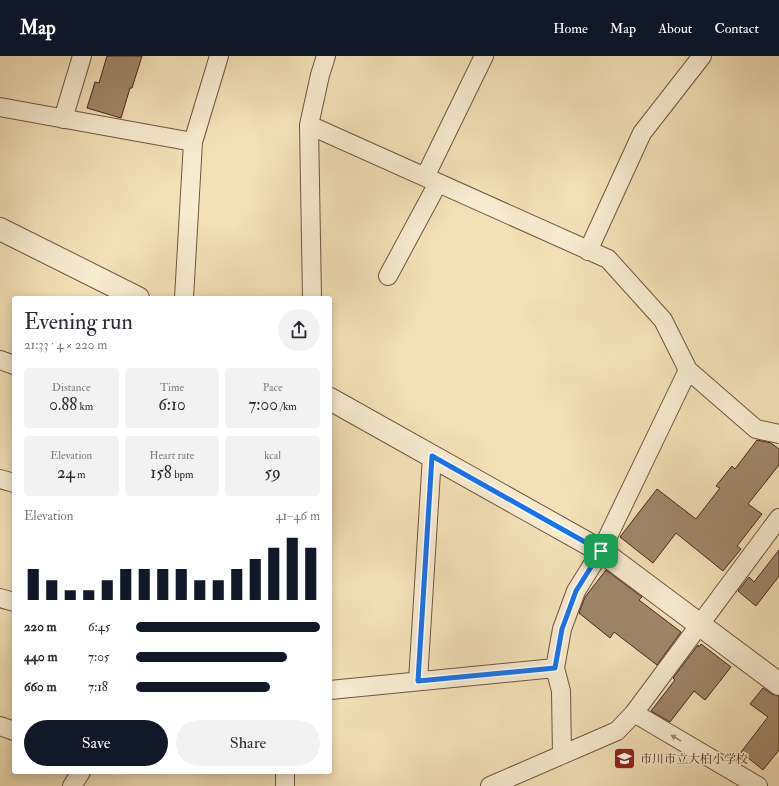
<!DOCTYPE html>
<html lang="en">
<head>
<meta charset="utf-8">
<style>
	body { margin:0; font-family:"IM FELL Double Pica","Noto Serif JP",serif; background:#f2f2f3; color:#2b2b33; height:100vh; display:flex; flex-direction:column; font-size:15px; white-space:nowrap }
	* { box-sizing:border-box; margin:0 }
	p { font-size:13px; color:#7c7c81 }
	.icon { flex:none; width:22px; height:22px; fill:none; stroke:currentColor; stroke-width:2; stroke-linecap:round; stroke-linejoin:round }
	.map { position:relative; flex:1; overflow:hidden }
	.details { position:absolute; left:12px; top:240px; width:320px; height:478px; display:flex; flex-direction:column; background:#fff; border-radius:4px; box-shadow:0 2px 10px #0003 }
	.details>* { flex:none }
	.pin { position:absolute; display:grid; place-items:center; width:34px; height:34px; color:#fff; margin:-17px; border-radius:8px; box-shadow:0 2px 6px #0006 }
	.round { display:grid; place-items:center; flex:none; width:42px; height:42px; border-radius:21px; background:#f2f2f3 }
	.head { display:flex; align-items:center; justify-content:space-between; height:68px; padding:0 12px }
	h1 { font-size:22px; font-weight:600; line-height:30px }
	.figures { display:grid; grid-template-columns:repeat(3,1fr); gap:6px; height:68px; padding:4px 12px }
	.figures div { display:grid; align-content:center; border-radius:4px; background:#f2f2f3; text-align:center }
	.figures b { font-size:17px; font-weight:600 }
	.figures small { font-size:11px; font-weight:400 }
	.figures p { font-size:11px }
	.chart { height:112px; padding:8px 12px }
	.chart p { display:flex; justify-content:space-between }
	.chart svg { width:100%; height:72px; margin-top:4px; stroke:#111827; stroke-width:6 }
	.action { display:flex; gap:8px; margin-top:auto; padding:8px 12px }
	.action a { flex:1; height:46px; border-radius:24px; background:#111827; color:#fff; font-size:16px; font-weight:600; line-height:46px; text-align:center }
	.action a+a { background:#f2f2f3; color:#2b2b33 }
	ul { padding:0 12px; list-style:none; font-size:13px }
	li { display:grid; grid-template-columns:64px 48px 1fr; align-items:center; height:30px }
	li i { height:10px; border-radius:5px; background:#111827 }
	header { display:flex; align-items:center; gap:24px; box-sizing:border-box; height:56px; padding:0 20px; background:#111827; color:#fff }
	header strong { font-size:19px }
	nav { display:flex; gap:22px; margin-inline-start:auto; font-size:14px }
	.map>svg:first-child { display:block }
	.building { fill:#a0876b; stroke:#462619 }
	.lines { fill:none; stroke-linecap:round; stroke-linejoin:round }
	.minor-casing { stroke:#715440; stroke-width:20 }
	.tertiary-casing { stroke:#715440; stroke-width:24 }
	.minor { stroke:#f7ebd0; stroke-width:18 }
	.tertiary { stroke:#f7ebd0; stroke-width:22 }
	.oneway { fill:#9e8874 }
	.route-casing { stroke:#fff; stroke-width:8 }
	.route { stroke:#1a73e8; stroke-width:5 }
	.labels { text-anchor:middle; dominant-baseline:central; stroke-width:3; stroke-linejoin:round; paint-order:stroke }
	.poi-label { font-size:12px; fill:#462619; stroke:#f7ebd0; text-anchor:start }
</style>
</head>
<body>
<header>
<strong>Map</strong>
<nav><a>Home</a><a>Map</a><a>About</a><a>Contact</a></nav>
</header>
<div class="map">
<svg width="779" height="730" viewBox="0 0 779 730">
	<rect width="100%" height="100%" fill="#f3e0b7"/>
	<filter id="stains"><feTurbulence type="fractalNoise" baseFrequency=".005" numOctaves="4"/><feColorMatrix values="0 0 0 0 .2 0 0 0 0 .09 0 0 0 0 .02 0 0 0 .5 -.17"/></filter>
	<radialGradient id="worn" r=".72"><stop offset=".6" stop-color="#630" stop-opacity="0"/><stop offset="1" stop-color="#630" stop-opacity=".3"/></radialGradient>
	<!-- building -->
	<path class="building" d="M107 0H142L132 32H130L121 62 87 52 95 26 99 27Z
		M757 384 771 387 779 393V409L748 448 762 458 737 490 741 493 723 515 676 477 653 507 620 481 657 433 696 463 720 432 716 430 732 410 735 413Z
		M779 494V520L756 550 738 535 749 521 754 526Z
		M606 514 642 541 639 544 681 576 657 609 614 576 610 582 579 557 585 541Z
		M701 588 731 611 705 644 694 635 670 666 651 655 675 624 673 622 698 589 699 591Z
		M763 632 772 638 779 640V694L763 714 741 696 768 661 750 648Z"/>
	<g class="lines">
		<defs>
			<path id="minor" d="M0 51 193 86
				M63 63 82 0
				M309 69 320 19 326 0
				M425 121 484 0
				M588 195 642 77 702 0
				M388 220 438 127
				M184 242 193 86 219 0
				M312 242 309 69 608 203 663 264 688 314 601 495 576 535 562 573 555 612 561 635 562 699
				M0 304 14 309
				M688 314 756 373 779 378
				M0 423 14 427
				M0 542 14 546
				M418 625 432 400
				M330 634 555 612
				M634 657 758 730
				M0 670 14 675
				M72 730 81 716
				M285 730V716
				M490 730 617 675 634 657 779 462"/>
			<path id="tertiary" d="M0 173 138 242
				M330 343 601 495 779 628"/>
		</defs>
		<!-- minor casing -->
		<use href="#minor" class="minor-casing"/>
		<!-- tertiary casing -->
		<use href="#tertiary" class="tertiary-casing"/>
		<!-- minor -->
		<use href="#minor" class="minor"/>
		<!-- tertiary -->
		<use href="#tertiary" class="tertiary"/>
	</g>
	<!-- one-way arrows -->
	<defs><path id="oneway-solid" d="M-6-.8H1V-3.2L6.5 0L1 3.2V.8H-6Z"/></defs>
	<use class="oneway" href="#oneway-solid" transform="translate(676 682) rotate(-150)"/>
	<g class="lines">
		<defs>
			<path id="route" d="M432 400 601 495 576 535 562 573 555 612 418 625Z"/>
		</defs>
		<!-- route casing -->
		<use href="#route" class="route-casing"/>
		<!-- route -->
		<use href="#route" class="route"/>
	</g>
	<!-- icons -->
	<defs>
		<symbol id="school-square" viewBox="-11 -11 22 22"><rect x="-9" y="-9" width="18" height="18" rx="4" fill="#8f2418" stroke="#f7ebd0"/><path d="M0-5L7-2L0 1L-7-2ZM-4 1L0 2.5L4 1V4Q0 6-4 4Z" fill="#fff"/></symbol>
	</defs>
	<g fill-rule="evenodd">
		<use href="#school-square" x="612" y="690" width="25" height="25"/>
	</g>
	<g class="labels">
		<!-- poi labels -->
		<g class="poi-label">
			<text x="640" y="703">市川市立大柏小学校</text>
		</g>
	</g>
	<rect width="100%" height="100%" filter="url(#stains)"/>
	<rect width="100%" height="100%" fill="url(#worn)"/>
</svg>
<div class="pin" style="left:601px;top:495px;background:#1e9e55"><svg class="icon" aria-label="arrive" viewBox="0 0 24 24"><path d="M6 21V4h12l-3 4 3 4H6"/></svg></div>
<section class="details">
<div class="head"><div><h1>Evening run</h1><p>21:33 · 4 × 220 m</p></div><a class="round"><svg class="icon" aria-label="share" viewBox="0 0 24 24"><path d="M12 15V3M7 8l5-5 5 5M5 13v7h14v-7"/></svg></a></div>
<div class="figures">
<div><p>Distance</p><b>0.88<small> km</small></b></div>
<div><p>Time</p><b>6:10</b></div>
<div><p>Pace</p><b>7:00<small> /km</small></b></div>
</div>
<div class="figures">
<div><p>Elevation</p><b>24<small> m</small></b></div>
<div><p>Heart rate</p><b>158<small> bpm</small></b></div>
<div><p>kcal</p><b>59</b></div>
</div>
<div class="chart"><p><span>Elevation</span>41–46 m</p>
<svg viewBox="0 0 160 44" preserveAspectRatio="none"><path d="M5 44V25M15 44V32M25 44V38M35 44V38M45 44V32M55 44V25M65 44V25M75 44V25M85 44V25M95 44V32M105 44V32M115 44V25M125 44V19M135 44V12M145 44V6M155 44V12"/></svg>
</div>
<ul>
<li><b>220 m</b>6:45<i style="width:100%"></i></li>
<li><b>440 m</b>7:05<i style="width:82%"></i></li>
<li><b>660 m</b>7:18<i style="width:73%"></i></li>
</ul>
<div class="action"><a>Save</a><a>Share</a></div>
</section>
</div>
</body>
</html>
